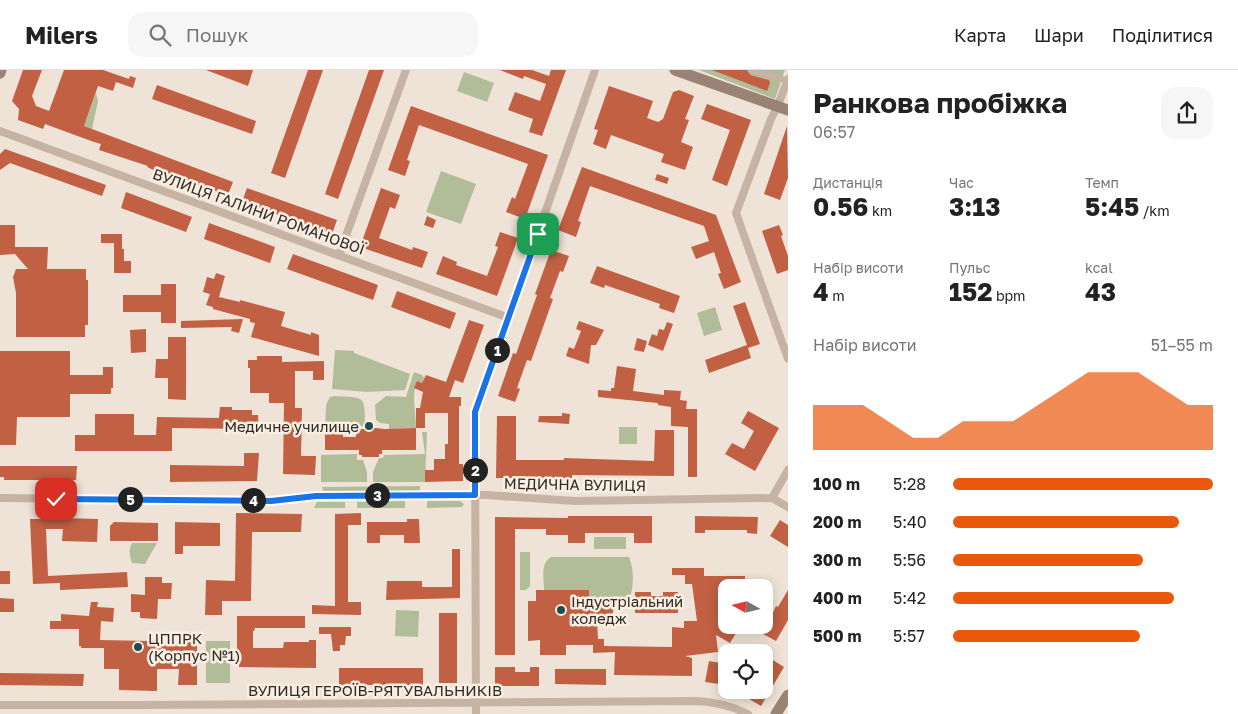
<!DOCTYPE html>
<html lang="uk">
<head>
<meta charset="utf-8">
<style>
	body { margin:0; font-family:"Golos Text",sans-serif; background:#f6f6f6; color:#222; height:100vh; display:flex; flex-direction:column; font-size:19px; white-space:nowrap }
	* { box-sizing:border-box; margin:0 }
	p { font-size:16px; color:#767676 }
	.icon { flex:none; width:28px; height:28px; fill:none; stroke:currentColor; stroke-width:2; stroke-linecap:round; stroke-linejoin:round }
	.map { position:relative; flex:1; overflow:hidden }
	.panel { display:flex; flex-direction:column; background:#fff; width:450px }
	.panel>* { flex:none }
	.needle { width:32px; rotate:278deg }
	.buttons { position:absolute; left:718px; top:509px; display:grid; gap:10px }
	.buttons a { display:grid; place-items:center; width:55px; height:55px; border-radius:10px; background:#fff; box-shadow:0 2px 12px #0003; font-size:25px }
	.pin { position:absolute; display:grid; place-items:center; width:42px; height:42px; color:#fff; margin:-21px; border-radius:10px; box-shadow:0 2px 8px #0006 }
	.km { position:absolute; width:25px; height:25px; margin:-12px; border-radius:50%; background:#222; color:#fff; font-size:14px; line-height:25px; text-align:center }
	.round { display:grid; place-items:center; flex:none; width:52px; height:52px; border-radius:15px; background:#f6f6f6 }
	.overview { display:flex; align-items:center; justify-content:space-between; height:85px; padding:0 25px }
	h1 { font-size:28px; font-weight:700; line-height:38px }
	.stats { display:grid; grid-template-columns:repeat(3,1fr); gap:8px; height:85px; padding:5px 25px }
	.stats div { display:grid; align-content:center }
	.stats b { font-size:25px; font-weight:700 }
	.stats small { font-size:14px; font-weight:400 }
	.stats p { font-size:14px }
	.chart { height:140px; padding:10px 25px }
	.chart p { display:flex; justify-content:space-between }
	.chart svg { width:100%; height:90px; margin-top:5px; fill:#ea580c; opacity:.7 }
	ul { padding:0 25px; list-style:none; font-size:16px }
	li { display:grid; grid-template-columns:80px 60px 1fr; align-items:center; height:38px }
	li i { height:12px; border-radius:6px; background:#ea580c }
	header { display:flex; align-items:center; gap:30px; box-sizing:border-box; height:70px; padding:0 25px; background:#fff; border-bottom:1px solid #e0e0e0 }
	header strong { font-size:24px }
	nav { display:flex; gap:28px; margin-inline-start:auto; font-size:18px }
	.search { width:350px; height:45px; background:#f6f6f6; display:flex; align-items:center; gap:12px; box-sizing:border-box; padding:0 18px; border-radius:15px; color:#767676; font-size:19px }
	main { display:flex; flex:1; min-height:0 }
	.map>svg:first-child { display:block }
	.green { fill:#b1bd98 }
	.building { fill:#c16043 }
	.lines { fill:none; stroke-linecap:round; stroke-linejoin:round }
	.pedestrian { stroke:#c7b3a3; stroke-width:6 }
	.minor { stroke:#c7b3a3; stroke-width:8 }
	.secondary { stroke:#9a8275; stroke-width:11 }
	.route-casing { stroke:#fff; stroke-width:10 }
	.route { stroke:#1a73e8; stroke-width:6 }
	.poi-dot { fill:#1d4f51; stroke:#f8eee2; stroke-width:2 }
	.labels { text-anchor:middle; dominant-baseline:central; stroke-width:5; stroke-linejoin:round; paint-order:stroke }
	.street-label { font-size:15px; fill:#322925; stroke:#f8eee2 }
	.poi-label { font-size:15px; fill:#322925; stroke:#f8eee2; text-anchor:start }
</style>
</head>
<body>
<header>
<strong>Milers</strong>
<div class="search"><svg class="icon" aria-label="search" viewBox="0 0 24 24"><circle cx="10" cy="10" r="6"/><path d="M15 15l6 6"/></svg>Пошук</div>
<nav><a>Карта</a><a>Шари</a><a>Поділитися</a></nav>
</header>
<main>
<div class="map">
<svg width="788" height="644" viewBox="0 0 788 644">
	<rect width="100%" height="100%" fill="#efe3d7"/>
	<!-- green -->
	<path class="green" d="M699 0H785L775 29Z
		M464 2 494 13 487 32 457 21Z
		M96 23 98 31 92 59 84 56Z
		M441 101 476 114 461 154 426 142Z
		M715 237 722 260 704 266 697 243Z
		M335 280 354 281V283L410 304 405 320 367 322 332 319Z
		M414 302 422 305 424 308 422 313 417 311C411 325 416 342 416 358L389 359V354L380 353 376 350 375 335 386 326 406 327Z
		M334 326C365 328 365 324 365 356L325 357 326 335 330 327Z
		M619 357H637V374H619Z
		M422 362H427L425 412H373V402L379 388H383L384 385 425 384Z
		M357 384V390H363L367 402V412H321V385Z
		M420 416V422L324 423 322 417Z
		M405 431V438H357V432Z
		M427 431H460L464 434 462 437 427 438Z
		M317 432H345V438H314Z
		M594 467H626V479H594Z
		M132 473H157L145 494 132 493C130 487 128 479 132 473Z
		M520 482H530V516L526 520H520Z
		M551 487H629C634 498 634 516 630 527L625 530H589L544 520C544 509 540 493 551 487Z
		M396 540 419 541 418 567 395 566Z
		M206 571H230V613H206Z"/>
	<!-- building -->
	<path class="building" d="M23 0H42L32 26 36 36 49 41 64 0H103L129 9 130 6 136 8 133 18 116 12 113 21 98 16 84 56 233 112 227 127 216 123V121L167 106 147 97 148 96 99 80 101 74 94 72 45 54 43 59 18 50 19 39 12 31Z
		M206 0H253L248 16Z
		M308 0H323L285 108 271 103Z
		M369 0H384L338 129 325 124Z
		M500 0H532L549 6 551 0H566L542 66 529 62 533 49 508 40 515 22 540 31 546 14 524 6 523 9Z
		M712 0H747L750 5 769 10 770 13 767 21Z
		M157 15 256 51 252 64 152 29Z
		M609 16 653 31 647 48 658 52 663 49 673 22 679 20 694 26 685 49 689 50 681 72 693 77 685 100 661 92 664 84 611 65 606 79 593 74 598 60 594 59Z
		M707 34 751 50 727 116 712 110 730 60 701 49Z
		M411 36 548 85 525 149 506 142 512 127 515 129 528 94 419 55 407 90 410 91 405 106 388 100Z
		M787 56 788 108 780 130 764 124Z
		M5 79 106 115 102 126 10 93 0 100V84Z
		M582 97 716 145 741 212 724 219 718 204 721 203 714 182 696 189 691 177 709 171 704 156 590 116 578 151 581 152 576 167 558 160Z
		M657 104 669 108 667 114 655 110Z
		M247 118 337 150 332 164 242 132Z
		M381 118 400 125 395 139 390 137 379 168 412 180 413 177 428 182 422 198 360 177Z
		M126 122 192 147 186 162 121 138Z
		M427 146 436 150 433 158 424 155Z
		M209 153 275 177 270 193 204 169Z
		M0 155H15V177H48L47 199H86V210H88V255H85V267H16V223L13 207 16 199H28L15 184 0 185Z
		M779 155 783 165 781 166 788 186V200L777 204 762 161Z
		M500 162 518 168 497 226 436 204 443 186 457 192 456 195 487 206 498 177 495 176Z
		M101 164H122V179H124V191H131V203H114V173H101Z
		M551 180 569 186 563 202 560 201 550 228 553 229 531 291 527 290 517 318 520 319 515 332 498 326 513 283 516 284 537 225 535 224Z
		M293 184 378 215 373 230 287 199Z
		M597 196 680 226 674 243 659 238 660 234 605 215 604 218 590 213Z
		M216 203 225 206 219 227 240 232V230L285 242 281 256 311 265V262L319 265V286L251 267 255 253 250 252V249L213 239V237L206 235 210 224 203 222 207 207 214 209Z
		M161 214H176V253H161V242H123V225H161Z
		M397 221 456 243 450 259 391 237Z
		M745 232 760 274 748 278 751 288 709 303 705 290 747 275 733 236Z
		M243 249 239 263 231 261 232 257 181 258V251Z
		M469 250 484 255 463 313 455 310 449 327H461V336H459V394H463V411L425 412V400H434V389H445V374H448V343H425V358H416V338H420L423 322 414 318 417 311 422 313 426 305 446 312Z
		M579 251 604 260 596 275H591L589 294 566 286 569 277 574 279 581 261 576 259Z
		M667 252 673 254 663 281 648 275 652 264 657 266 659 259 664 260Z
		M146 259V282L131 283 130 260Z
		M168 267H186V330L168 329V308H155L156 289H168Z
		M637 268 647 271 644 282 634 280Z
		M0 281H70V305H103V297H113V318H111V324H70V347H17L16 375H0Z
		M257 286H282V292L324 291V310H313V301H295V338H302L301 386H316L315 405 283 404 284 333H269V323H250V298H248V290H257Z
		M617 296 636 299 633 321 664 325V320L681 321 680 330 687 331 686 339H697V407H688V357L671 356V337L658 335V333L598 327V320L611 321V318H614Z
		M220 337H232V340H252V345H258L259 364H251V362H247V359L172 358V381H75V365H95V344H134V365H156L157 347 219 348Z
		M748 341 779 358 755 401 725 384 732 373 744 379 754 361 741 353Z
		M562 343 570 344 569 354 538 352 539 346H562Z
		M497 346H516V390H564V388L654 391 655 360H674V406L572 405V408H496Z
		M366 357 385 359 416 358V380H382V384H379V387H362V385H359V380H325V359H343V367H356V359H366Z
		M244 383H259L257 411 170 412V395L244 396Z
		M0 396H77L76 410H4V407H0Z
		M236 443 302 444 301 462H252L251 531H222V545H205L206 510 235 511Z
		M361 443V455H348V532H361V545L312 544V535L335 536V444Z
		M568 446H652V473H634V463H585V473H568V465H546V459H515V585H495V447L568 448Z
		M695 446 758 447 757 464 747 463V460H705V463H695Z
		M63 448 98 449 97 472 62 471 63 459H46L48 506 127 502 128 517 60 520V513L33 514 30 449H63Z
		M407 449H419L420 473H404V465H380V473H367V452H407Z
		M780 450 788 455V477L770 466Z
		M114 452 158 453V471H110V456Z
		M175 452 220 453V476H183V484H175Z
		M452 479H460V528L386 530 387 511H422V517H452Z
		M672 498H704V506H745V514H726V555H741L730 573 716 565 718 582 685 586 692 588V606L614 605 615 582 593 583V575H566V585H540V570L528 571V531H536V520H589V532H598V536H613V551H597L598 569H604V576L672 577V557L684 558V551H697L692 514H685V505H672Z
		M0 501H10V514H0Z
		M145 507H162V513H172L171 529H158L157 549 140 548V542H131V524L145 525Z
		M788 520V550L776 571 763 564 776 536 778 537Z
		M635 522H651V526H663V522H678V543H635Z
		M0 528 14 529V542H0Z
		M91 532H98L97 537 114 538 113 552 101 551 100 570 149 571V575L179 576V562L197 563V615H178L179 599H157V621L119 620V599H104V578H81V576H79V559H50V551H61V544L89 546Z
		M439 543H457V613H439Z
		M237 546H305V558H255L254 561H253V578H283L284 572H309V570H316V598L239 597V591H237Z
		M319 557H351V566H346L345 575H340V581H333L331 564H319Z
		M768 587 784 597 761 636 734 620H764V594Z
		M709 591 726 594V615L705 612Z
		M495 597H515V602H530V597H539V616H495Z
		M339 598H423V615H339Z
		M555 599H606V615L555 614Z
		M0 603 84 604 83 616 0 615Z"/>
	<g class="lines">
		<!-- pedestrian -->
		<path class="pedestrian" d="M752 0 788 11"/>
		<!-- minor -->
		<path class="minor" d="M788 9 778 35 771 49 736 143 788 289
			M0 61 509 248
			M339 185 406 0
			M0 428 271 431 316 426 416 425H486L575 431 772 428 788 437
			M772 428 788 400
			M0 635H146L697 631C715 632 732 636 748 644
			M476 644 475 343 595 0"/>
		<!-- secondary -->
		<path class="secondary" d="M675 0 788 40
			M0 3 1 0
			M776 644 788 625"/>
	</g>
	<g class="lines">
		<defs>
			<path id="route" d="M56 429 271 431 316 426 475 425V342L538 164"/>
		</defs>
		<!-- route casing -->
		<use href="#route" class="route-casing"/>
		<!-- route -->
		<use href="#route" class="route"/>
	</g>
	<!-- markers -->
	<g class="poi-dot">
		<circle cx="369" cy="356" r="5"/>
		<circle cx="561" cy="540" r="5"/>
		<circle cx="138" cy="577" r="5"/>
	</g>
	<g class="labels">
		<!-- street labels -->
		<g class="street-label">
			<text transform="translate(259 141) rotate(20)">ВУЛИЦЯ ГАЛИНИ РОМАНОВОЇ</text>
			<text transform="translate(575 414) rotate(1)">МЕДИЧНА ВУЛИЦЯ</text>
			<text x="375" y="620">ВУЛИЦЯ ГЕРОЇВ-РЯТУВАЛЬНИКІВ</text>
		</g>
		<!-- poi labels -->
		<g class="poi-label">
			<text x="359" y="356" text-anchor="end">Медичне училище</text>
			<text x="571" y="531">Індустріальний<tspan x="571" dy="17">коледж</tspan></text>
			<text x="148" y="568">ЦППРК<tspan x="148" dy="17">(Корпус №1)</tspan></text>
		</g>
	</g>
</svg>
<div class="buttons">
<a><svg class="needle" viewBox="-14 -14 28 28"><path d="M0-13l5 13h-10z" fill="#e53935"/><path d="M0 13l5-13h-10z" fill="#767676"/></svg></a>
<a><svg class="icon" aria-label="locate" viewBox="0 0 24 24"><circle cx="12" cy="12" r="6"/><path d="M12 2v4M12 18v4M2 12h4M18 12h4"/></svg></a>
</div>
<div class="pin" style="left:538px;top:164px;background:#1e9e55"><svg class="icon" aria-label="arrive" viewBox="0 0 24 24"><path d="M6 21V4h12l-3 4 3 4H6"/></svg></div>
<div class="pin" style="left:56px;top:429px;background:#d93025"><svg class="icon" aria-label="check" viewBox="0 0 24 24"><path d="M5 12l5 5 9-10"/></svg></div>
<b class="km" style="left:497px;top:280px">1</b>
<b class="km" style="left:475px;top:400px">2</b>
<b class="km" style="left:377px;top:425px">3</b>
<b class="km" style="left:253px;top:430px">4</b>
<b class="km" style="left:130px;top:429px">5</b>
</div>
<section class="panel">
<div class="overview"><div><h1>Ранкова пробіжка</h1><p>06:57</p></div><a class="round"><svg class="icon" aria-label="share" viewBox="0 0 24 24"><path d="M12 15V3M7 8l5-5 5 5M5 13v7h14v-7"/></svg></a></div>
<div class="stats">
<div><p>Дистанція</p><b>0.56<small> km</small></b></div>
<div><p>Час</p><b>3:13</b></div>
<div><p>Темп</p><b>5:45<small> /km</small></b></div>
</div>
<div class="stats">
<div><p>Набір висоти</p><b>4<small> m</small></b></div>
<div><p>Пульс</p><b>152<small> bpm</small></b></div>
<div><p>kcal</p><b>43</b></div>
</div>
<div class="chart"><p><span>Набір висоти</span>51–55 m</p>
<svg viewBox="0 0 160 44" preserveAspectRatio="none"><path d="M0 44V22L10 22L20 22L30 30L40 38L50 38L60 30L70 30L80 30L90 22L100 14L110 6L120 6L130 6L140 14L150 22L160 22V44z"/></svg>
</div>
<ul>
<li><b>100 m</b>5:28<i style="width:100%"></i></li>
<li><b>200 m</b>5:40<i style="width:87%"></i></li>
<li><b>300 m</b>5:56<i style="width:73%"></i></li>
<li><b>400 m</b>5:42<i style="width:85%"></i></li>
<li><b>500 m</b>5:57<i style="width:72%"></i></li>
</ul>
</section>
</main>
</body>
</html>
